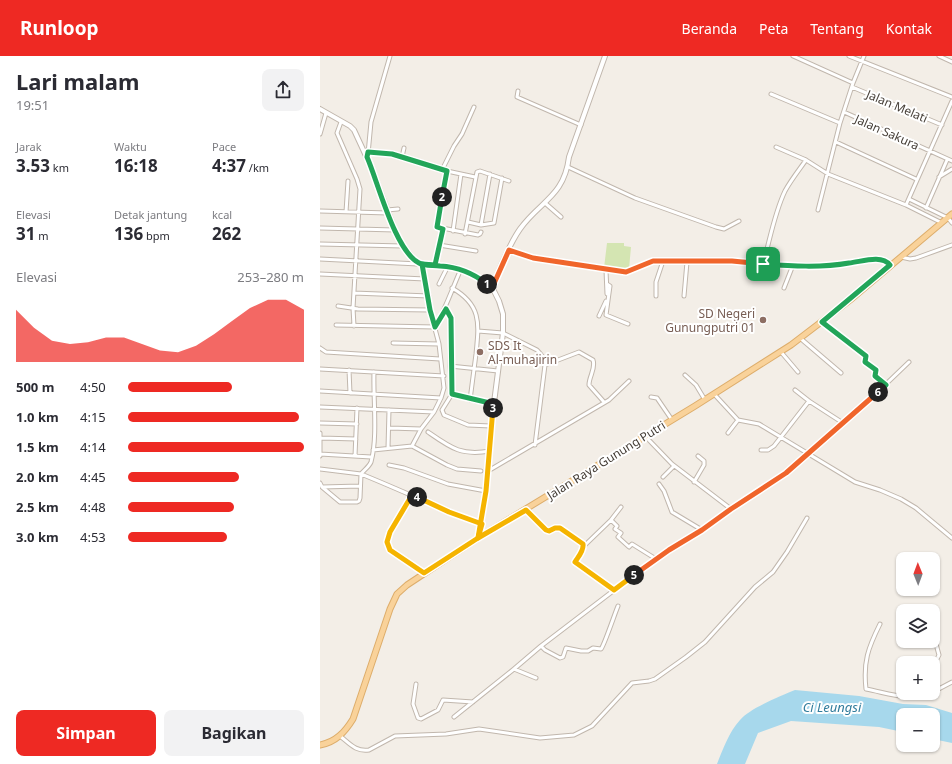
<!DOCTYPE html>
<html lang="id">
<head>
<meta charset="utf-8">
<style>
	body { margin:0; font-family:"Noto Sans",sans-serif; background:#f2f2f3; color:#2b2b33; height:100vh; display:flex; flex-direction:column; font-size:15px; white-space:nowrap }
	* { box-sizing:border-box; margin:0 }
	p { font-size:13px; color:#7c7c81 }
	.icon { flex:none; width:22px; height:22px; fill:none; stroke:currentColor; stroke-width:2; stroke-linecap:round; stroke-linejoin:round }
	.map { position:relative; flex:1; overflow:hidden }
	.drawer { display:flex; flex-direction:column; background:#fff; width:320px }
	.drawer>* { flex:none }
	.needle { width:26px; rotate:359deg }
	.fabs { position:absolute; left:576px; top:496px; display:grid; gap:8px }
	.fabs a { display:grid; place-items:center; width:44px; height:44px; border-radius:8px; background:#fff; box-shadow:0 1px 3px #0004; font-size:20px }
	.pin { position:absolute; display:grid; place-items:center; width:34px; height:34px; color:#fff; margin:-17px; border-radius:8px; box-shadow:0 2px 6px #0006 }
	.km { position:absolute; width:20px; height:20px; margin:-10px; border-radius:50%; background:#222; color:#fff; font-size:11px; line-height:20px; text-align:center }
	.round { display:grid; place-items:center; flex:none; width:42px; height:42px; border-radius:8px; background:#f2f2f3 }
	.head { display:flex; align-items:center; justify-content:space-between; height:68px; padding:0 16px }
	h1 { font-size:22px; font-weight:700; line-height:30px }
	.metrics { display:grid; grid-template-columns:repeat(3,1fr); gap:6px; height:68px; padding:4px 16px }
	.metrics div { display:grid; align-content:center }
	.metrics b { font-size:17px; font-weight:700 }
	.metrics small { font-size:11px; font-weight:400 }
	.metrics p { font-size:11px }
	.chart { height:112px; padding:8px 16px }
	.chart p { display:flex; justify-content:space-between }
	.chart svg { width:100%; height:72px; margin-top:4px; fill:#ee2923; opacity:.7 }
	.cta { display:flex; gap:8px; margin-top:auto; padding:8px 16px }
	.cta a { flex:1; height:46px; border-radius:8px; background:#ee2923; color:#fff; font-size:16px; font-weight:700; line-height:46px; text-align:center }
	.cta a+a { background:#f2f2f3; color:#2b2b33 }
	ul { padding:0 16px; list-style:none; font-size:13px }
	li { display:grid; grid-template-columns:64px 48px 1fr; align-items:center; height:30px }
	li i { height:10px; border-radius:5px; background:#ee2923 }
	header { display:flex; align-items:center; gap:24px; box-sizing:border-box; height:56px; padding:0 20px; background:#ee2923; color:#fff }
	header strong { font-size:19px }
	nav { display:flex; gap:22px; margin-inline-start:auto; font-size:14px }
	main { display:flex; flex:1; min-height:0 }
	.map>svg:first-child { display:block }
	.green { fill:#d4e5b2 }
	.water { fill:#a7d8ec }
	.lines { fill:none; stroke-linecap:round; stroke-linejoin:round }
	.minor-casing { stroke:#c1b7ad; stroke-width:5 }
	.tertiary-casing { stroke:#c1b7ad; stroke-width:6 }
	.primary-casing { stroke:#ddad6b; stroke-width:7 }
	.minor { stroke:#fff; stroke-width:3 }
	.tertiary { stroke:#fff; stroke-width:4 }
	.primary { stroke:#f9d29a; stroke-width:5 }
	.split-1-casing { stroke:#fff; stroke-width:8 }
	.split-2-casing { stroke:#fff; stroke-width:8 }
	.split-3-casing { stroke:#fff; stroke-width:8 }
	.split-4-casing { stroke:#fff; stroke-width:8 }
	.split-5-casing { stroke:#fff; stroke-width:8 }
	.split-6-casing { stroke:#fff; stroke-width:8 }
	.split-7-casing { stroke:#fff; stroke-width:8 }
	.split-1 { stroke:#f0652b; stroke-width:5 }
	.split-2 { stroke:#22a559; stroke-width:5 }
	.split-3 { stroke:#22a559; stroke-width:5 }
	.split-4 { stroke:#f5b400; stroke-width:5 }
	.split-5 { stroke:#f5b400; stroke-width:5 }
	.split-6 { stroke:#f0652b; stroke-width:5 }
	.split-7 { stroke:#22a559; stroke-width:5 }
	.education-dot { fill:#8d6e63; stroke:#fff; stroke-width:1.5 }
	.labels { text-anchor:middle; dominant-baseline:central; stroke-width:4; stroke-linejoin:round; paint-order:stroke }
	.street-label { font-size:12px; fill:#453e37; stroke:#fff }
	.education-label { font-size:12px; fill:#785e54; stroke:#fff; text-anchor:end }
	.water-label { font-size:13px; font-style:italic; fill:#317c9c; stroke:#fff }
</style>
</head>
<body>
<header>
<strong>Runloop</strong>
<nav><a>Beranda</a><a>Peta</a><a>Tentang</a><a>Kontak</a></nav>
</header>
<main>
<section class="drawer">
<div class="head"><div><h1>Lari malam</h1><p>19:51</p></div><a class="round"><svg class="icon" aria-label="share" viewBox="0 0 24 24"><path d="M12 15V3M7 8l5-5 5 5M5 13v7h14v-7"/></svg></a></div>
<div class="metrics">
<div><p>Jarak</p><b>3.53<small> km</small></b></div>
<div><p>Waktu</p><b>16:18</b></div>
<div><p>Pace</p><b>4:37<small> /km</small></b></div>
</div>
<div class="metrics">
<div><p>Elevasi</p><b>31<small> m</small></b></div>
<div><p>Detak jantung</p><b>136<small> bpm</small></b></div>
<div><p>kcal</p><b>262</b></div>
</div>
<div class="chart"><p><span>Elevasi</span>253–280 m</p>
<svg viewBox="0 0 160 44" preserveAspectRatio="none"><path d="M0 44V12L10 23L20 31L30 33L40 32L50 29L60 29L70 33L80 37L90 38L100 34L110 27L120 19L130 11L140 6L150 6L160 12V44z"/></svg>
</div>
<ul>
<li><b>500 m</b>4:50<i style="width:59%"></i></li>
<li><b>1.0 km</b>4:15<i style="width:97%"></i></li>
<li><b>1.5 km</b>4:14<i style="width:100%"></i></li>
<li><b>2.0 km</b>4:45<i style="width:63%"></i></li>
<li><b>2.5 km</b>4:48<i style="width:60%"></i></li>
<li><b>3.0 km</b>4:53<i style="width:56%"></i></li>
</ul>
<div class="cta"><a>Simpan</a><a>Bagikan</a></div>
</section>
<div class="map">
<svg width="632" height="708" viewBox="0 0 632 708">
	<rect width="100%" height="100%" fill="#f3eee7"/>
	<!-- green -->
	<path class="green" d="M287 187H304V190L311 191 309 213 284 212Z"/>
	<!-- water -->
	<path class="water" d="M475 634 539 640 583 648 606 649 632 657V687L613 683V659H583V676L559 671 471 665 438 677 425 708H397C403 693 409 676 420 664 430 652 461 640 475 634Z"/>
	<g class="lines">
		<defs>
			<path id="minor" d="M473 0 533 27
				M529 0 632 41
				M619 0 632 6
				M532 31 622 69
				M198 35 197 41 261 69
				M451 38 520 67
				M524 56 632 105
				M21 66 17 77 37 123 40 133 33 252 34 270
				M0 78 6 57
				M516 86 596 123
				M456 91 486 104 508 118 586 149 622 167
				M48 96 72 98 127 115 155 121
				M48 98 51 66 70 0
				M82 101 84 92
				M248 111 315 142 396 171 404 173 419 165
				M122 114 134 90 142 78 154 51
				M127 115 117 171 158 179 160 178 161 176
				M619 121 632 113
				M589 143 628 162 632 167
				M225 147 241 161
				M586 149 632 45
				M606 152 627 104
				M67 154 78 153
				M498 154 520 67 533 27 544 0
				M0 155 68 157
				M26 156 28 125
				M148 166 161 169 174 167 182 122
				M161 169 170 118
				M0 172 75 174
				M133 175 141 118
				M145 178 157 116 160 115 189 125
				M0 188 83 190
				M119 189 156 195
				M189 194 213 202 306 215 329 206 338 205H412L473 209H518L561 203 570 209
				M581 201 590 203 596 202 632 189
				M0 203 98 208
				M443 208C450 184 454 158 465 135 471 124 479 114 486 104
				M115 209 123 173
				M286 214 287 238
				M0 218 105 223
				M119 228 128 210
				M287 228 290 230 286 259 308 268
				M132 232C162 249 159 268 156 298 154 313 152 328 150 344
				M464 232 473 209
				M34 237 109 240
				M336 240V226L343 205
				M364 240 367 206
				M18 250 38 253 110 254
				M125 253 131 263 130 310
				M279 260 286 245
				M502 266 546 299 545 306 556 314 555 320 565 329
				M16 269 115 271C126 252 132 233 141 213
				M158 275 183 277 217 294C222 299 224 302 225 309L215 389
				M480 282 521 317
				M73 287 119 288
				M0 292 6 296 120 303
				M461 296 478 316
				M225 309 259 296 273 304C276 313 269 320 269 329L284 346
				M0 313 124 320
				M29 314 30 337
				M365 319 376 329 385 344
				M0 335 121 342
				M132 338 130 310 178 315
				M132 338 122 354 124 359 148 369 171 370
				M132 338 156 345 174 348
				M394 338 418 364 439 368 535 426 560 434 581 443 596 452 632 482
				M331 341 337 342 352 364
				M489 345 523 367
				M0 351 114 356
				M0 367 37 368
				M70 372 101 373
				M108 376C131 392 141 400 170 395
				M0 377V400
				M408 377 418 364
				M325 380 352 408 411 453
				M1 382 36 383
				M92 390 127 409 137 413 161 415
				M68 392 69 354
				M53 394 92 390 101 373 114 356 121 342 124 332 119 288 110 254 102 208
				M441 394H448L454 390 489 345 475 334
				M0 398 51 401
				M35 400 37 352
				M69 409 84 412 128 428 166 435
				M0 413 41 418C44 414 49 411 51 406 58 381 53 342 54 316
				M168 415 289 344 309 325
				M343 421 354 410
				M374 426 384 409V405L378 400
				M0 427 2 431 20 446H37L39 445 40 442 41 418C81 434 120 453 161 468
				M339 428 344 435 352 456 382 474
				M2 431 40 430
				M92 439 70 476 67 486 70 494 104 517
				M301 451 291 464 297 470 295 473 301 477 298 481 309 491 312 488 336 503
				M206 454 226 474 229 475 235 472 240 471 263 488 260 499 255 506 294 534
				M264 490 291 464
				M560 568C548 592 543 606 546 633 568 637 589 646 610 637
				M221 590 225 594 240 602 243 601 246 592 261 595H268L273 592 281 593C284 590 295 557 298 550
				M613 611 619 599 613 577
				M194 613 216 622
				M96 628 93 648 98 662 101 663 118 654 123 644 153 646
				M613 636 632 626
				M134 661 194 613 221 590 331 506 382 474 411 453 466 417 565 329 589 306
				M20 680C30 688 36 696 49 694L75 680 126 678 159 673 220 682 254 679 272 670 312 627 329 625 335 623 366 601 385 586 435 531 453 516 467 496 487 462"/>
			<path id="tertiary" d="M0 53 30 70 34 74 52 113 75 174 83 190 93 202 99 208 135 211 155 220 172 231 179 245 183 258V277L171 370 166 435 158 482
				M172 231C180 212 188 190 200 173 220 145 244 141 249 101L285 0"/>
			<path id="primary" d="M0 689C16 686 25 676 33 663L70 553 77 538 87 529 158 482 375 350 471 289 530 244 632 158"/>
		</defs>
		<!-- minor casing -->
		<use href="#minor" class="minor-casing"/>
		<!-- tertiary casing -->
		<use href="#tertiary" class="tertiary-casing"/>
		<!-- primary casing -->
		<use href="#primary" class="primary-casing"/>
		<!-- minor -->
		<use href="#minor" class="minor"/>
		<!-- tertiary -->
		<use href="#tertiary" class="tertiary"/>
		<!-- primary -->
		<use href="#primary" class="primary"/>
	</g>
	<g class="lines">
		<defs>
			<path id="split-1" d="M167 228 172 232 189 194 213 202 306 216 333 205H412L443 208"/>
			<path id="split-2" d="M122 141 127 115 72 98 48 96 47 101C58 126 75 195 99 207 104 210 114 209 120 210 138 211 153 217 167 228"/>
			<path id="split-3" d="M122 141 117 171 123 173 115 209 102 208 110 254 115 271 126 253 131 262 132 338 174 348 173 352"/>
			<path id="split-4" d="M97 441 92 439 70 476 67 486 70 494 104 517 158 482 166 435 173 352"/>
			<path id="split-5" d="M97 441 129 456 162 468 158 482 206 454 226 474 229 475 235 472H240L263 488C264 495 258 501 255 506L294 534 314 519"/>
			<path id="split-6" d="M314 519 349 494 382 474 411 453 466 417 558 336"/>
			<path id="split-7" d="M443 208C471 210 501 212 529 207 541 206 561 198 570 209L502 266 546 300 545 306 556 314 555 320 566 329 558 336"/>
		</defs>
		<!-- split-1 casing -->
		<use href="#split-1" class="split-1-casing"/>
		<!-- split-2 casing -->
		<use href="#split-2" class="split-2-casing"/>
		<!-- split-3 casing -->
		<use href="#split-3" class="split-3-casing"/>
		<!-- split-4 casing -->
		<use href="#split-4" class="split-4-casing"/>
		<!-- split-5 casing -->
		<use href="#split-5" class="split-5-casing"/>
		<!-- split-6 casing -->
		<use href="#split-6" class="split-6-casing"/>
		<!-- split-7 casing -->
		<use href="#split-7" class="split-7-casing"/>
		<!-- split-1 -->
		<use href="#split-1" class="split-1"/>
		<!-- split-2 -->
		<use href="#split-2" class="split-2"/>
		<!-- split-3 -->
		<use href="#split-3" class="split-3"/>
		<!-- split-4 -->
		<use href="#split-4" class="split-4"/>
		<!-- split-5 -->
		<use href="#split-5" class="split-5"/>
		<!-- split-6 -->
		<use href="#split-6" class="split-6"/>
		<!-- split-7 -->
		<use href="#split-7" class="split-7"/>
	</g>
	<!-- markers -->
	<g class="education-dot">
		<circle cx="443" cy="264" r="4"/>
		<circle cx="160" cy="296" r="4"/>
	</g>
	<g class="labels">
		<!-- street labels -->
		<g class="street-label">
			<text transform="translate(577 50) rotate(23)">Jalan Melati</text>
			<text transform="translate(567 76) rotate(24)">Jalan Sakura</text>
			<text transform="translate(286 404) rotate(-32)">Jalan Raya Gunung Putri</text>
		</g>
		<!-- education labels -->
		<g class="education-label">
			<text x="435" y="257">SD Negeri<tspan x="435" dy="14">Gunungputri 01</tspan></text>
			<text x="168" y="289" text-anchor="start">SDS It<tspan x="168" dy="14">Al-muhajirin</tspan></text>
		</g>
		<!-- water labels -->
		<g class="water-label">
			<text x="512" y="651">Ci Leungsi</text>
		</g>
	</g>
</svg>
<div class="fabs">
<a><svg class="needle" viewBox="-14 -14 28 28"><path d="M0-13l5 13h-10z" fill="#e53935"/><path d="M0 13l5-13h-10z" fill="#7c7c81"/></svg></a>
<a><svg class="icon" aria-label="layers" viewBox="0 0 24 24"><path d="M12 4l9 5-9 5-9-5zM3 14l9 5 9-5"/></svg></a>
<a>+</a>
<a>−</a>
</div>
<div class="pin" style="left:443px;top:208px;background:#1e9e55"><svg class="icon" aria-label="arrive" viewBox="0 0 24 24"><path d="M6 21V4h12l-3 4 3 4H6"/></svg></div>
<b class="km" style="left:167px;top:228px">1</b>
<b class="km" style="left:122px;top:141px">2</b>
<b class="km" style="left:173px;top:352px">3</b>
<b class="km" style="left:97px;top:441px">4</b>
<b class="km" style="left:314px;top:519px">5</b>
<b class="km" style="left:558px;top:336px">6</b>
</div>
</main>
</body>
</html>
